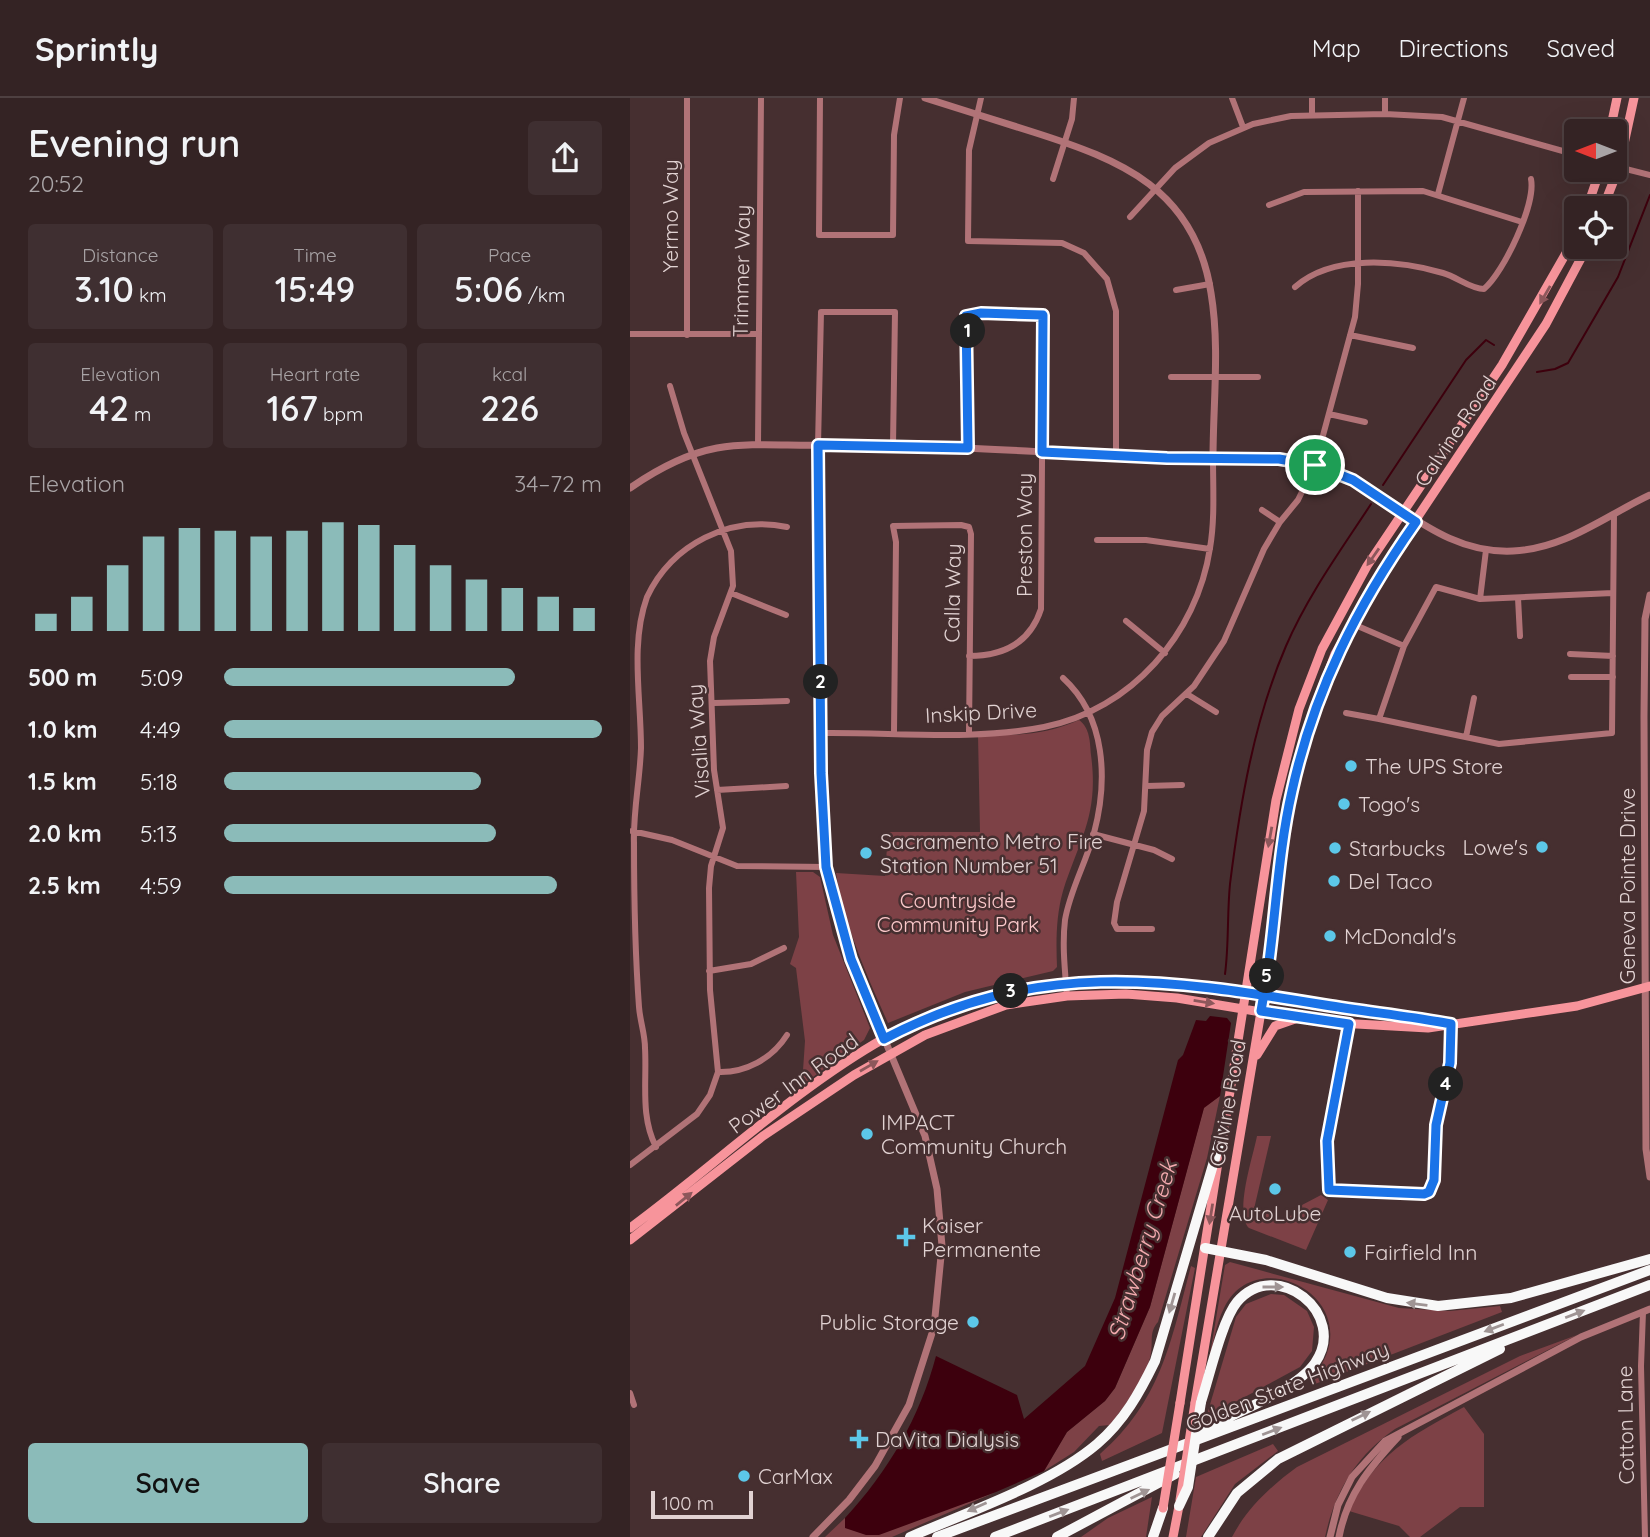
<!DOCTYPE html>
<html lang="en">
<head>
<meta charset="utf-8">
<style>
	body { margin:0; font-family:Quicksand,sans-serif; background:#3f2f31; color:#f1f3f6; height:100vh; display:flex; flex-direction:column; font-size:26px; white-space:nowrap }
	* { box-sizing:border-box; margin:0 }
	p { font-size:23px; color:#a9a4a6 }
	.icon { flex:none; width:38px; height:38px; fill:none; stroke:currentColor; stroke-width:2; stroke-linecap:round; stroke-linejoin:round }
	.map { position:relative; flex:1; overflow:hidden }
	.details { display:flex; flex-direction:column; background:#342324; width:630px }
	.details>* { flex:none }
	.needle { width:46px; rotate:270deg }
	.buttons { position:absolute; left:934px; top:21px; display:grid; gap:14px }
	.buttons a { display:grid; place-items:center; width:63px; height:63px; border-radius:7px; background:#342324; box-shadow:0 7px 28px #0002,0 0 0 2px #4e4041; font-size:35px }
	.scale { position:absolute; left:21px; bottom:18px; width:102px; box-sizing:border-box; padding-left:7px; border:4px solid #e1d2d2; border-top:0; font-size:19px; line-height:24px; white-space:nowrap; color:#e1d2d2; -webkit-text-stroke:5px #462f30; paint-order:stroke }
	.pin { position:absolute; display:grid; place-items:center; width:60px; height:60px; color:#fff; margin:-30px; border:4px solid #fff; border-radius:50%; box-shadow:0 2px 7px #0007 }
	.km { position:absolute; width:35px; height:35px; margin:-18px; border-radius:50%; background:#222; color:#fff; font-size:19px; line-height:35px; text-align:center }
	.round { display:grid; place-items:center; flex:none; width:74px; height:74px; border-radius:7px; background:#3f2f31 }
	.overview { display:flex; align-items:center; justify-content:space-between; height:119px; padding:0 28px }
	h1 { font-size:38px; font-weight:600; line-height:52px }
	.stats { display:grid; grid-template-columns:repeat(3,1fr); gap:10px; height:119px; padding:7px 28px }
	.stats div { display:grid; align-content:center; border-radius:7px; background:#3f2f31; text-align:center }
	.stats b { font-size:35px; font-weight:600 }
	.stats small { font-size:19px; font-weight:400 }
	.stats p { font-size:19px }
	.chart { height:196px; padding:14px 28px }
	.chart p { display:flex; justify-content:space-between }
	.chart svg { width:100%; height:126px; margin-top:7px; stroke:#8bbbb9; stroke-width:6 }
	.cta { display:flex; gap:14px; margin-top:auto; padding:14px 28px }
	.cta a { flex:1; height:80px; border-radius:7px; background:#8bbbb9; color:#111; font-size:28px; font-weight:600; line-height:80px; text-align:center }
	.cta a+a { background:#3f2f31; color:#f1f3f6 }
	ul { padding:0 28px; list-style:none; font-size:23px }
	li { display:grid; grid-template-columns:112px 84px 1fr; align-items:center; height:52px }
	li i { height:18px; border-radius:9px; background:#8bbbb9 }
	header { display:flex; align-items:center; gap:42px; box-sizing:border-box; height:98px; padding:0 35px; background:#342324; border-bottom:2px solid #4e4041 }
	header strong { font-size:33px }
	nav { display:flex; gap:38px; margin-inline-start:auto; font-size:24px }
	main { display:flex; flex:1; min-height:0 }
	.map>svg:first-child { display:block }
	.green { fill:#7d4146 }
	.water { fill:#3d000d }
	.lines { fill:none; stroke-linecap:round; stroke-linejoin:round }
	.stream { stroke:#3d000d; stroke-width:2 }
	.minor { stroke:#b17377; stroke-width:6 }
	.tertiary { stroke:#b17377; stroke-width:7 }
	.secondary { stroke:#f7949b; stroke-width:9 }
	.motorway { stroke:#f8f8f8; stroke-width:10 }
	.secondary-bridge { stroke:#f7949b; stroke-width:9 }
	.motorway-bridge { stroke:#f8f8f8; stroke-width:10 }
	.oneway { fill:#8d575b }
	.oneway2 { fill:#9f9494 }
	.route-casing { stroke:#fff; stroke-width:14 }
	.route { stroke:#1a73e8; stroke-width:9 }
	.poi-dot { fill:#5cc7e8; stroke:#462f30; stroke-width:2.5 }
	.labels { text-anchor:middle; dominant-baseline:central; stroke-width:5; stroke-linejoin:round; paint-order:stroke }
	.street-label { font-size:21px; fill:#e1d2d2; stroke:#462f30 }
	.poi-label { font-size:21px; fill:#e1d2d2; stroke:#462f30; text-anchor:start }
	.park-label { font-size:21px; fill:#fcc9cb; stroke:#462f30 }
	.water-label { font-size:23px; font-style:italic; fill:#f5abaf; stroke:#462f30 }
</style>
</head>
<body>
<header>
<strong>Sprintly</strong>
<nav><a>Map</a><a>Directions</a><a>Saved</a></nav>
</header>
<main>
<section class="details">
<div class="overview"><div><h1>Evening run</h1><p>20:52</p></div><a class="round"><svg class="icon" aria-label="share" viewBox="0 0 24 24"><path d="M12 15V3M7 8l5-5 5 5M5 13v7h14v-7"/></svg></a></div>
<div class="stats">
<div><p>Distance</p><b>3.10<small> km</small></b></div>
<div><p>Time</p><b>15:49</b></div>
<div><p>Pace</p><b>5:06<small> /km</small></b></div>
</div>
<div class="stats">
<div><p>Elevation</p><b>42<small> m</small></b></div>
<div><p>Heart rate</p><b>167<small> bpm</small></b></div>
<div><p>kcal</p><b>226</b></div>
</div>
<div class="chart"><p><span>Elevation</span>34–72 m</p>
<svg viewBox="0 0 160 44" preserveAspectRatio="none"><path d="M5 44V38M15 44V32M25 44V21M35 44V11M45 44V8M55 44V9M65 44V11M75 44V9M85 44V6M95 44V7M105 44V14M115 44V21M125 44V26M135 44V29M145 44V32M155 44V36"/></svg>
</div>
<ul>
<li><b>500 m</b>5:09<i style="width:77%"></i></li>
<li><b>1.0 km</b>4:49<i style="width:100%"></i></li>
<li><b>1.5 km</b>5:18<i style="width:68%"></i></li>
<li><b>2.0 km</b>5:13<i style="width:72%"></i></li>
<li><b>2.5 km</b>4:59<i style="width:88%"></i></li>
</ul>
<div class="cta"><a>Save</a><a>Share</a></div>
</section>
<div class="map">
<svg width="1020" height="1439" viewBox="0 0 1020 1439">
	<rect width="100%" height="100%" fill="#462f30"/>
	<!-- green -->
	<path class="green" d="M449 622C460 630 460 644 461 657 469 717 450 740 433 793 426 818 426 843 427 869L423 873 335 894 258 925C236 875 215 829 206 775L255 778 258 734H350L348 637C383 638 416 637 449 622Z
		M166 774H183L190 779 203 837 240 930 234 942 172 987 175 943 166 870 160 866 169 839Z
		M590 998 577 1060 528 1224C519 1234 523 1243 521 1255 517 1280 495 1307 480 1327L469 1328 444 1354 414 1373 437 1334 475 1303 485 1290 520 1209 574 1009Z
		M627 1038H641L624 1111 656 1122 672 1107 691 1097 698 1102 676 1152 619 1130C604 1115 623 1059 627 1038Z
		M600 1164 769 1210 820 1213 870 1208 872 1214 685 1286 683 1279C744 1204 627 1141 594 1210 585 1227 583 1250 578 1268L595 1167Z
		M561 1168 565 1170 532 1335 472 1363 470 1356C531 1303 541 1243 561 1168Z
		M641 1196 654 1197 677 1213 684 1229 682 1253 670 1269 576 1320 606 1219 616 1206Z
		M947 1237 765 1331C726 1358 705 1393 695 1439H602C617 1410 641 1388 667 1369L890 1258Z
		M834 1309 854 1336V1409H830L790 1439H780L769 1428 719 1413C745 1356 781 1338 834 1309Z
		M643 1346 648 1353 605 1386 571 1439H556L566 1379Z
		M366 1394 262 1439H195L215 1420V1430L339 1404Z
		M522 1399 516 1439H451L478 1420Z"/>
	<!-- water -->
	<path class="water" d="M580 918 597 920 601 925 590 998 574 1010 520 1209 485 1290 475 1303 437 1334 414 1373 366 1394 249 1437H236L215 1430V1420C258 1374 290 1319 306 1258L387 1297 394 1321 455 1268 485 1200 548 962 553 957 566 922 576 923Z"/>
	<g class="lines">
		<!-- stream -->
		<path class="stream" d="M907 274 925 271 938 265 988 179 1020 97
			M753 387 836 262 856 242 864 247
			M595 876C599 846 597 816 600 786 610 706 624 622 656 548 678 497 711 452 741 406"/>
		<!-- minor -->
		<path class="minor" d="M57 0V237
			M190 0 189 137H263L264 37 270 0
			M351 0 339 52 338 143 432 145 454 155 477 181 486 213V358
			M602 0 613 29
			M682 0V17
			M755 16V0
			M988 69 1020 77
			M423 81 442 21 444 0
			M808 96 834 0
			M639 107 674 94 793 93 892 124
			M500 119 545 70 579 45 623 26 661 18 755 16 812 19 947 57
			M665 189C702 156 768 162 813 175 827 179 841 191 854 191 874 174 906 106 901 81
			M546 192 580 186
			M0 236H128
			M720 237 783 250
			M541 279H628
			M699 316 735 324
			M128 347 131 0
			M188 347 191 214H265L263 347
			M338 350 336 218 342 215 413 217 411 511C400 545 373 558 339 558
			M632 412 650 424
			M467 442H516L580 451
			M101 495 156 517
			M888 500 890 538
			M850 501 856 452
			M496 523 535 555
			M723 526 774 548 749 621 869 646 982 635 984 416
			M774 548 806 489 850 501 983 495
			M940 556 983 558
			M941 579H983
			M433 580C476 619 478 682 464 735 456 765 440 792 435 822 432 847 435 873 437 898
			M557 596 586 614
			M84 605 157 603
			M716 615 749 621
			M264 634 266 444 263 428 331 427 339 429 341 436 339 634
			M192 635C263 634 344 643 414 629 501 612 567 536 580 450 585 421 583 390 583 360
			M836 639 844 600
			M517 688 552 687
			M87 692 156 688
			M2 733 42 742 107 768 196 769
			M463 736 524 752 542 761
			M522 831H487L484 825 487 804 514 713 517 652 522 634 532 618 564 588 594 543 634 451 650 424 668 402 685 367 725 219 728 186V93
			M79 873 121 866 154 850
			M719 926 697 1043 696 1089 707 1093 794 1096 799 1094 804 1082 806 1027 820 965 821 926
			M88 974C115 975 142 961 157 937
			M26 1049C10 1018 17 984 15 950 15 936 10 923 9 909 5 854 4 799 4 745 3 713 10 682 11 650 11 599 0 546 17 499 42 446 100 417 157 429
			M0 1067 67 1016 80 997 88 974 80 892 79 790 81 768 93 730 84 672 80 563 84 539 103 488 101 453 54 335 40 288
			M1013 1214 1011 1268 1015 1439
			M0 1295 4 1307"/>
		<!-- tertiary -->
		<path class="tertiary" d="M295 0C331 11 367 23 403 34 491 62 565 91 581 195 590 248 583 307 583 360
			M0 390C26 372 55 356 87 350 122 344 158 348 193 347 299 346 404 354 509 359 563 361 628 353 680 365 754 383 801 457 883 453 935 451 975 418 1020 397
			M1020 497 1015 521 1014 618 1016 1051 1020 1079
			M183 1439 219 1402 245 1368 279 1307 304 1229 312 1148 307 1091 295 1038 221 861 198 781 192 675 188 347
			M700 1439 708 1407 722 1379 755 1343 951 1239 1020 1211
			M709 1439C717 1397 739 1370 768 1339"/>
		<!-- secondary -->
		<path class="secondary" d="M980 33 987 0
			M957 110 970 72
			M973 110 989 69 1004 0
			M627 957 645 928 665 921
			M593 1038 646 702 669 611 692 551 737 468 872 267 947 136
			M0 1130C83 1069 166 990 255 940 398 860 540 881 694 907 734 914 775 917 815 925
			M0 1142 133 1038 224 977 295 937 376 907 437 898 496 896 547 900 691 924 798 930 947 908 1020 888
			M550 1305 589 1058
			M565 1305 637 878 661 695 688 602 705 556 761 459 916 226 957 149
			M543 1439 549 1408"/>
		<!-- motorway -->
		<path class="motorway" d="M575 1150 636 1162 757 1200 808 1208 881 1200 1020 1161
			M561 1338C593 1319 664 1295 685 1265 719 1216 646 1158 607 1204 592 1222 579 1280 571 1304
			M280 1439C337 1414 420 1386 467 1346 494 1323 510 1294 525 1263L593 1033
			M307 1439 1020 1172
			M365 1439 1020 1187
			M427 1439 545 1376
			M523 1439 533 1410
			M578 1439 607 1395 648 1361 870 1251"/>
		<!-- secondary-bridge -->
		<path class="secondary-bridge" d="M550 1402 565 1305
			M533 1410 550 1305"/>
		<!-- motorway-bridge -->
		<path class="motorway-bridge" d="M549 1408 558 1389 571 1304"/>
	</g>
	<!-- one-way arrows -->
	<defs><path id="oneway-solid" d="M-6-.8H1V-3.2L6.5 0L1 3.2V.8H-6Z" transform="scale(1.75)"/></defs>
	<g class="oneway">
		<use href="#oneway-solid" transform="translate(915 197) rotate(120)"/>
		<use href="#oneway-solid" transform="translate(743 459) rotate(125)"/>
		<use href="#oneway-solid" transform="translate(640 739) rotate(100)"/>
		<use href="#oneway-solid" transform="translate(574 904) rotate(9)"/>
		<use href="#oneway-solid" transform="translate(239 968) rotate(-30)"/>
		<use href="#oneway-solid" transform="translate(54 1101) rotate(-39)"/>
		<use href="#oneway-solid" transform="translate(581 1116) rotate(99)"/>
	</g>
	<g class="oneway2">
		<use href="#oneway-solid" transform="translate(643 1189)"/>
		<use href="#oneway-solid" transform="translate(542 1205) rotate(106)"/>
		<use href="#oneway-solid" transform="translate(787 1206) rotate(-173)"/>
		<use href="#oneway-solid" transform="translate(945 1216) rotate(-21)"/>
		<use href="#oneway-solid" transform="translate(864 1230) rotate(159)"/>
		<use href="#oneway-solid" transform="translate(731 1318) rotate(-26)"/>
		<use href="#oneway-solid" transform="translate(642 1333) rotate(-21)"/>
		<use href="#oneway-solid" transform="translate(510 1396) rotate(-26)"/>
		<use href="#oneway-solid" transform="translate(347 1409) rotate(156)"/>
		<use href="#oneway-solid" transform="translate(429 1415) rotate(-21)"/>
	</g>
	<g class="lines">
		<defs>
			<path id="route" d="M685 367 649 361 537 360 412 354 413 217 351 215 336 218 338 350 188 347 191 675 196 769 221 861 254 941C407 861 532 880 695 907 737 914 779 918 821 926L820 965 806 1027 804 1082 799 1094 794 1096 699 1092 697 1043 719 926 631 913 637 878C646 817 648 754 662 693 684 593 727 508 786 424L723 382 685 367"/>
		</defs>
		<!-- route casing -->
		<use href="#route" class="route-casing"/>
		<!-- route -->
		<use href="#route" class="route"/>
	</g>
	<!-- markers -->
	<g class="poi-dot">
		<circle cx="721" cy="668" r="7"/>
		<circle cx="714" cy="706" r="7"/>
		<circle cx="912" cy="749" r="7"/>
		<circle cx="705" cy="750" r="7"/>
		<circle cx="236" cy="755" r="7"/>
		<circle cx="704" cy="783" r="7"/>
		<circle cx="700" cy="838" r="7"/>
		<circle cx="237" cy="1036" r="7"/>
		<circle cx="645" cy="1091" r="7"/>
		<path d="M272.5 1128.5h7v7h7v7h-7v7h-7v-7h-7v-7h7z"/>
		<circle cx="720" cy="1154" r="7"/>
		<circle cx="343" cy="1224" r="7"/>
		<path d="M225.5 1330.5h7v7h7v7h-7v7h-7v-7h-7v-7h7z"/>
		<circle cx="114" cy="1378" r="7"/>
	</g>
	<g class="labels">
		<!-- street labels -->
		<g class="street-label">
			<text transform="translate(40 118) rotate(-90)">Yermo Way</text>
			<text transform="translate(111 173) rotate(-89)">Trimmer Way</text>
			<text transform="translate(825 333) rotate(-56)">Calvine Road</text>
			<text transform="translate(394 437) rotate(-90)">Preston Way</text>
			<text transform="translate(322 495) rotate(-89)">Calla Way</text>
			<text transform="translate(351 614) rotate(-3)">Inskip Drive</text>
			<text transform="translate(68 643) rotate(-94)">Visalia Way</text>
			<text transform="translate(997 788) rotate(-90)">Geneva Pointe Drive</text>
			<text transform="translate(163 985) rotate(-36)">Power Inn Road</text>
			<text transform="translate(597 1005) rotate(-80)">Calvine Road</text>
			<text transform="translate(657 1288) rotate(-21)">Golden State Highway</text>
			<text transform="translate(995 1327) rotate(-91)">Cotton Lane</text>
		</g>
		<!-- poi labels -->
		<g class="poi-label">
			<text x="735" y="668">The UPS Store</text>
			<text x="728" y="706">Togo's</text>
			<text x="250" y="743">Sacramento Metro Fire<tspan x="250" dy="24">Station Number 51</tspan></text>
			<text x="898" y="749" text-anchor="end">Lowe's</text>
			<text x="719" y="750">Starbucks</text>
			<text x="718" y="783">Del Taco</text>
			<text x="714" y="838">McDonald's</text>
			<text x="251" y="1024">IMPACT<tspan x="251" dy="24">Community Church</tspan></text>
			<text x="645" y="1115" text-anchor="middle">AutoLube</text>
			<text x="292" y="1127">Kaiser<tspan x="292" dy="24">Permanente</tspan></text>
			<text x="734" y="1154">Fairfield Inn</text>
			<text x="329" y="1224" text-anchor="end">Public Storage</text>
			<text x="245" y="1341">DaVita Dialysis</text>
			<text x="128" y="1378">CarMax</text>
		</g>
		<!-- park labels -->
		<g class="park-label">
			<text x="328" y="802">Countryside<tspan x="328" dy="24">Community Park</tspan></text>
		</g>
		<!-- water labels -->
		<g class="water-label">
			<text transform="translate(512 1152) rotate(-73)">Strawberry Creek</text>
		</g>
	</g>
</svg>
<div class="buttons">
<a><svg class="needle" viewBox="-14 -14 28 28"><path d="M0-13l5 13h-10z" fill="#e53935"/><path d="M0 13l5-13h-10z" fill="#a9a4a6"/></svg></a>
<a><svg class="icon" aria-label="locate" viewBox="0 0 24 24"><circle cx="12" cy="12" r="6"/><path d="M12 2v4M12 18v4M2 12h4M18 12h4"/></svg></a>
</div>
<div class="scale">100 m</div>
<div class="pin" style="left:685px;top:367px;background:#1e9e55"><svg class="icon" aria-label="arrive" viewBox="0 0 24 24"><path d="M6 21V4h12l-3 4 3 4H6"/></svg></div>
<b class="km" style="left:338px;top:233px">1</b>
<b class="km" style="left:191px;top:584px">2</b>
<b class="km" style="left:381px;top:893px">3</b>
<b class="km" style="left:816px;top:986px">4</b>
<b class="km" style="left:637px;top:878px">5</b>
</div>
</main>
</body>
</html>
